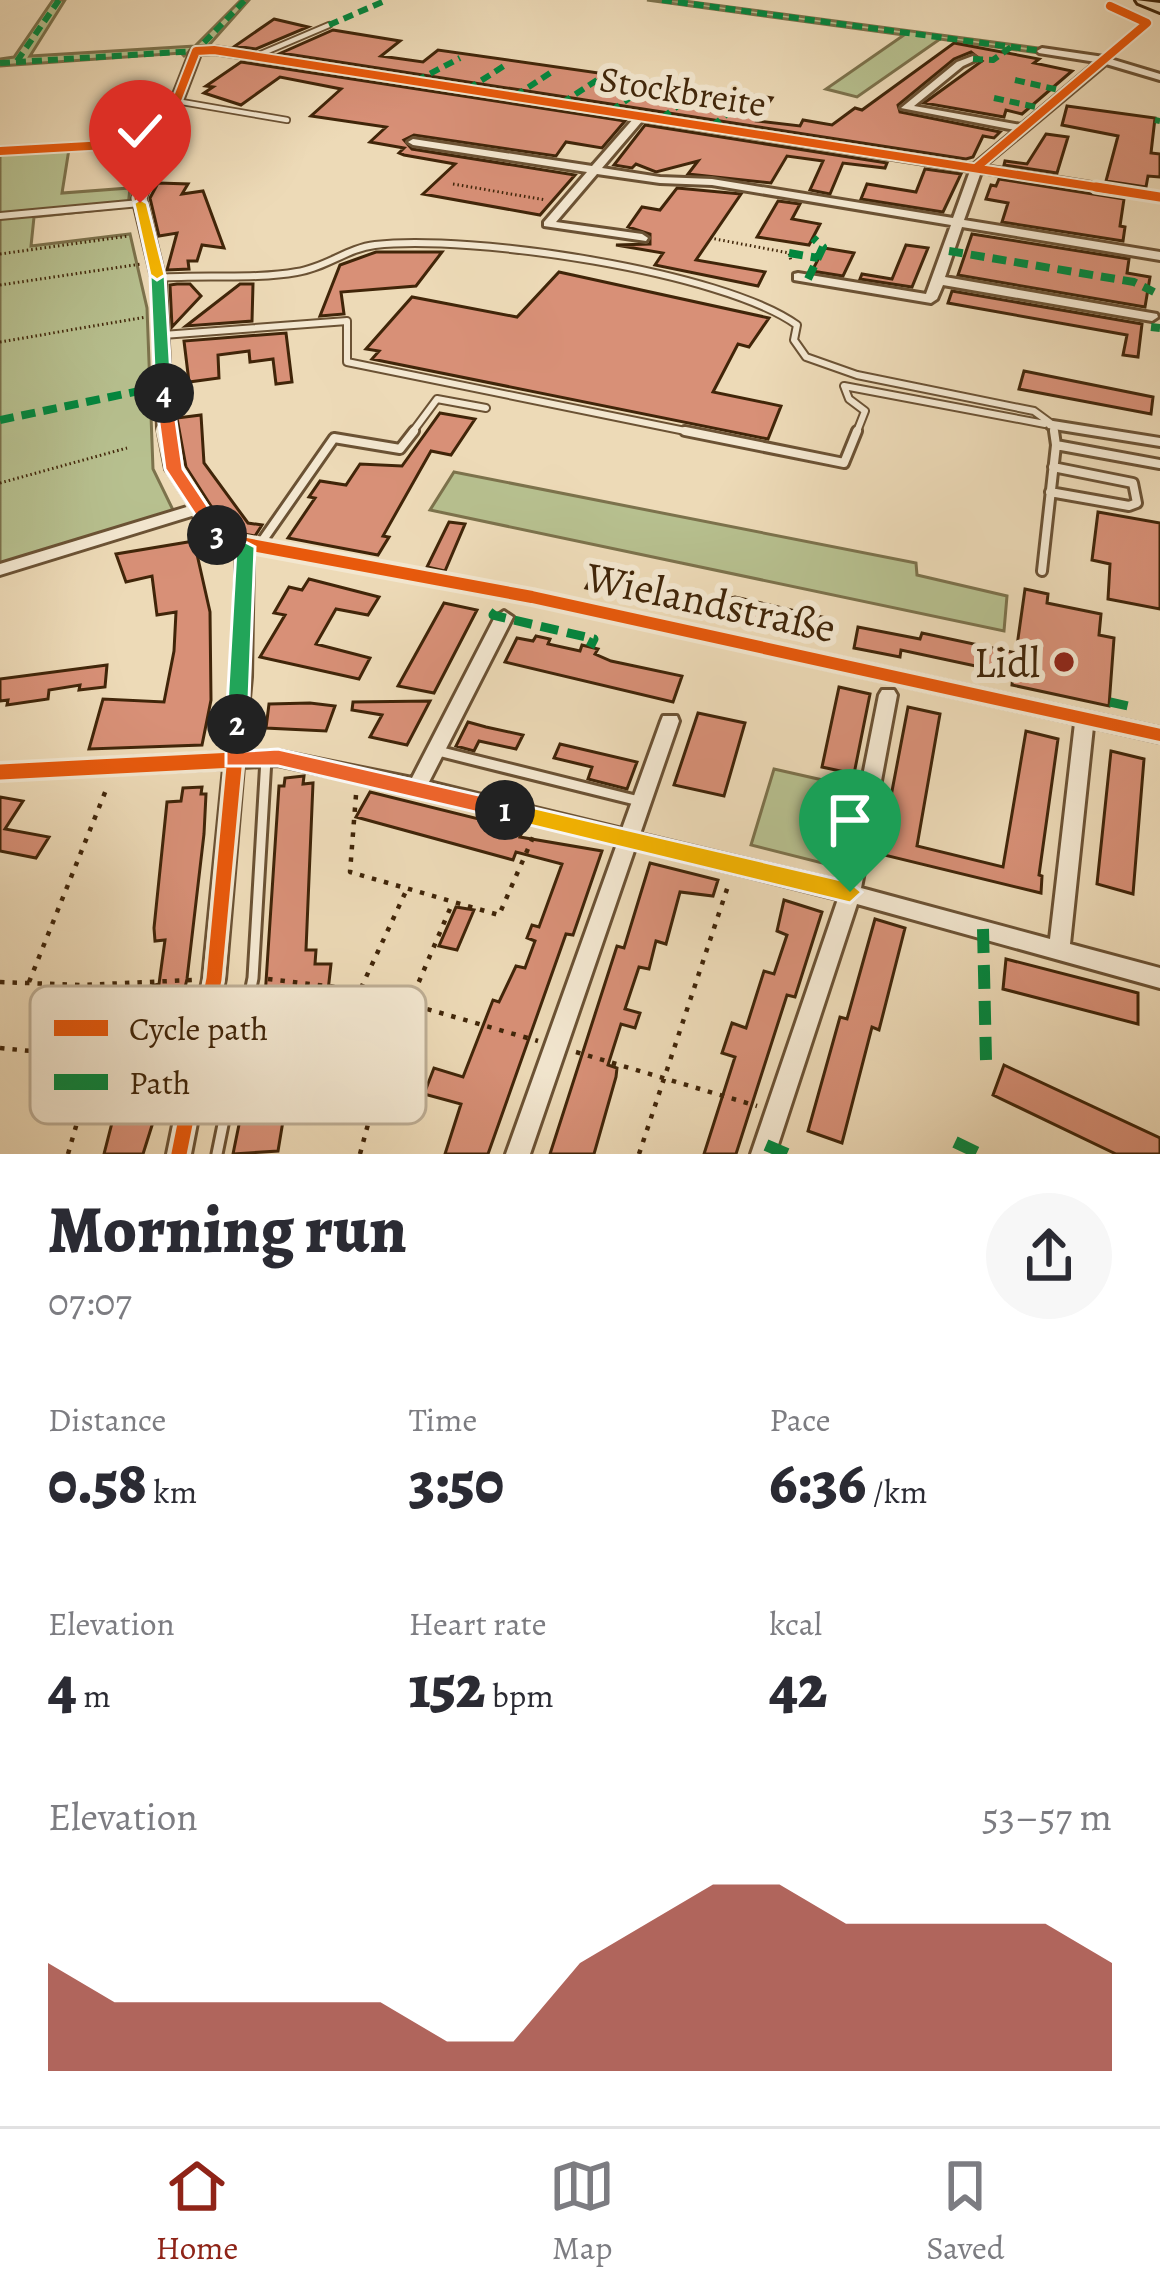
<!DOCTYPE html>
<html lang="en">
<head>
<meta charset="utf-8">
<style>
	body { margin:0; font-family:Alegreya,serif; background:#f7f7f7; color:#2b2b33; height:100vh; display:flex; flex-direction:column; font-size:45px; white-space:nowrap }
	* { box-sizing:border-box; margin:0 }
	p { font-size:39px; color:#7c7c81 }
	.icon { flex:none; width:66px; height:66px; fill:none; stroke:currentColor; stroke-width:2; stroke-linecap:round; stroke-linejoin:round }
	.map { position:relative; height:1154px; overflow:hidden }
	.side { display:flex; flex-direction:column; background:#fff; flex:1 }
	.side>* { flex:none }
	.pin { position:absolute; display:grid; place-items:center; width:102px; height:102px; color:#fff; margin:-123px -51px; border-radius:50% 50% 50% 0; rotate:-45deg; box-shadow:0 0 12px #0007 }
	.pin .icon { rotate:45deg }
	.km { position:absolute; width:60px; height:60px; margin:-30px; border-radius:50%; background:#222; color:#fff; font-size:33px; line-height:60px; text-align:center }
	.round { display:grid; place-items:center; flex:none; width:126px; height:126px; border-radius:63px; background:#f7f7f7 }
	.overview { display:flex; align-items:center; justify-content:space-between; height:204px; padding:0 48px }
	h1 { font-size:66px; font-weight:800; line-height:90px }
	.stats { display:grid; grid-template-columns:repeat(3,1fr); gap:18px; height:204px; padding:12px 48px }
	.stats div { display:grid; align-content:center }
	.stats b { font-size:60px; font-weight:800 }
	.stats small { font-size:33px; font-weight:400 }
	.stats p { font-size:33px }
	.chart { height:336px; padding:24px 48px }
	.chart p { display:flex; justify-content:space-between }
	.chart svg { width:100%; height:216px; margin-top:12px; fill:#8f2418; opacity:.7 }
	.menu { display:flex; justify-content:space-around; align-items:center; height:168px; border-top:3px solid #e1e1e2; background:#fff; font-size:33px; color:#7c7c81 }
	.menu a { display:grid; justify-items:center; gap:6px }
	.menu .selected { color:#8f2418 }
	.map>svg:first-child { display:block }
	.green { fill:#b7c08f; stroke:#7c724c; stroke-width:3 }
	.building { fill:#d89077; stroke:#402509; stroke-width:3 }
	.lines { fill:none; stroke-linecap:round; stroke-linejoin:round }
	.service-far3-casing { stroke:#6b5234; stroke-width:8 }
	.service-far2-casing { stroke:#6b5234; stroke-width:10 }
	.service-far1-casing { stroke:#6b5234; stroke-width:14 }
	.service-casing { stroke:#6b5234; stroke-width:15 }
	.minor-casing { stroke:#6b5234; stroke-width:6 }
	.primary-casing { stroke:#402509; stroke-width:6 }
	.path-far1 { stroke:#402509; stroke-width:3; stroke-dasharray:1.5 3; stroke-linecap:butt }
	.path { stroke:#402509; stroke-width:4.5; stroke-dasharray:4.5 8; stroke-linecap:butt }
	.service-far3 { stroke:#f3e7d0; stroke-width:4.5 }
	.service-far2 { stroke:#f3e7d0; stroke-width:6 }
	.service-far1 { stroke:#f3e7d0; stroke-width:8 }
	.service { stroke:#f3e7d0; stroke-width:9 }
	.minor { fill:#f3e7d0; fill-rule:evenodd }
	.primary { fill:#eddab7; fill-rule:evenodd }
	.quiet-far3 { stroke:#00873e; stroke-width:6; stroke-dasharray:10 6; stroke-linecap:butt }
	.quiet-far2 { stroke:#00873e; stroke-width:8; stroke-dasharray:14 8; stroke-linecap:butt }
	.quiet-far1 { stroke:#00873e; stroke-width:9; stroke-dasharray:18 9; stroke-linecap:butt }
	.quiet { stroke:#00873e; stroke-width:12; stroke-dasharray:24 12; stroke-linecap:butt }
	.cycleway-far3-casing { stroke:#f3e7d0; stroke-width:12 }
	.cycleway-far2-casing { stroke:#f3e7d0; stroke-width:15 }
	.cycleway-far1-casing { stroke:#f3e7d0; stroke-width:20 }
	.cycleway-casing { stroke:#f3e7d0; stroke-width:22 }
	.cycleway-far3 { stroke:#e8590c; stroke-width:8 }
	.cycleway-far2 { stroke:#e8590c; stroke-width:9 }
	.cycleway-far1 { stroke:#e8590c; stroke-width:12 }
	.cycleway { stroke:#e8590c; stroke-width:15 }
	.split-1 { fill:#f5b400; stroke:#fff; stroke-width:3 }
	.split-2 { fill:#f0652b; stroke:#fff; stroke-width:3 }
	.split-3 { fill:#22a559; stroke:#fff; stroke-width:3 }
	.split-4 { fill:#f0652b; stroke:#fff; stroke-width:3 }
	.split-5 { fill:#22a559; stroke:#fff; stroke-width:3 }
	.split-6 { fill:#f5b400; stroke:#fff; stroke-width:3 }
	.poi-dot { fill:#8f2418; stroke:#f3e7d0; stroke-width:4.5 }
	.labels { text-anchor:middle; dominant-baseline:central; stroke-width:12; stroke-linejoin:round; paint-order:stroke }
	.far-street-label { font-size:36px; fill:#402509; stroke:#f3e7d0 }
	.street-label { font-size:42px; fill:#402509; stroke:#f3e7d0 }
	.poi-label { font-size:42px; fill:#402509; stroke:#f3e7d0; text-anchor:end }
	.key { fill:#f3e7d0; stroke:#bdad94; stroke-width:3 }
	.key-label { font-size:33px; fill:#402509 }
</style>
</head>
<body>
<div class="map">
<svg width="1160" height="1154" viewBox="0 0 1160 1154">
	<rect width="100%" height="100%" fill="#eddab7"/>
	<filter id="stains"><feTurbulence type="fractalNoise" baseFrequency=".00167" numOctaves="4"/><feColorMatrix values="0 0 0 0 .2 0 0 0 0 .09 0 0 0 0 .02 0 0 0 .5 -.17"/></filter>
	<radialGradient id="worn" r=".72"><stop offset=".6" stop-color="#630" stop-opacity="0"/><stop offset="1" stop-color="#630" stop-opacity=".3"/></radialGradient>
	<!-- green -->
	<path class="green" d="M53 0H65L30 56 195 46 241 0H249L209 45 195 46 184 56 181 53 0 66V59L14 57Z
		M647 0H677L1098 56 1087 60 940 39 857 97 826 89 904 35Z
		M69 149 62 193 130 188 128 207 34 217 31 246 130 234 147 308 153 469 174 512 0 566V155Z
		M454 472 916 563 917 575 1007 596 1004 631 430 510Z
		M774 769 849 786 830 865 751 845Z"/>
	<!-- building -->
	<path class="building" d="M274 19 308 27 256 49 235 46Z
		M333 30 400 41 381 56 423 62 438 50 772 98 757 121 800 126 803 120 832 125 855 108 862 110 954 43 1039 59 1034 63 1072 71 1022 114 1006 110 1004 117 924 103 982 61 971 52 954 59 898 105 900 112 1000 132 994 138 983 136 973 157 966 159 281 53Z
		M241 62 625 121 602 148 566 142 556 156 414 135 404 140 412 149 575 175 540 215 423 194 455 164 404 155 399 153 404 148 370 142 386 127 311 116 341 89 280 77 241 105 204 93 213 87 206 86Z
		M1067 106 1155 118 1151 153 1160 154V177L1148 176 1146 187 1106 181 1118 136 1062 125Z
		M645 125 887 163 885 168 843 163 830 194 810 190 823 161 787 156 771 183 688 174 698 161 656 172 636 164 632 168 614 165Z
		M1046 134 1068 137 1057 173 1004 165 1005 161 1027 164Z
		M925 169 961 174 943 212 861 199 867 184 916 192Z
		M999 179 1124 199 1120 226 1125 227 1123 241 1002 222 1008 203 986 199 991 185 996 186Z
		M158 183 188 184 182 194 203 191 224 248 202 245 197 261H188L189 269 167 270 177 233 159 236 150 198Z
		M677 188 741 194 696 260 765 272 758 286 655 265 663 253 616 245 650 244V234L628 227 642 207 660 210Z
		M778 201 800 204 792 219 820 224 809 245 757 237Z
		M972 234 1129 259 1127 273 1150 277 1145 307 958 275Z
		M906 245 928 248 912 287 860 279 862 274 892 279Z
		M824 248 854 253 843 276 812 271Z
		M376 252H442L416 286 341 292 344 314 320 316 340 265Z
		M559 272 769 318 749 347 738 344 713 392 781 406 768 439 372 359 379 351 366 349 412 297 517 317Z
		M177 284H190L201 296 172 327 170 285Z
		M240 284H253L252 321 186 326Z
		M952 291 1142 324 1138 357 1123 355 1127 335 948 303Z
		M286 333 292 382 276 384 273 359 250 362 249 351 218 355 219 378 189 382 184 341Z
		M1024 371 1153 397 1151 414 1019 389Z
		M440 413 475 419 451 455 431 451 383 536 389 537 378 555 288 538 315 498 309 497 320 481 346 485 360 464 402 466Z
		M201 415 204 463 248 523 262 525 255 536 227 531 186 467 177 418Z
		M1098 512 1160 523V609L1108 599 1110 564 1092 560Z
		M449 522 465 524 445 571 427 567Z
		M194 541 210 612 211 700 202 745 89 749 103 699 164 702 174 651 176 612 157 615 152 576 126 582 116 554Z
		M595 572 722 600 735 597 831 619 824 641 586 588Z
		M309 579 379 597 368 615 336 609 316 644 370 658 359 679 260 657 285 615 274 613 289 587 302 590Z
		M1025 589 1048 594 1047 603 1101 614 1099 635 1114 638 1109 706 1012 685 1013 674 901 650 900 657 854 648 858 627 920 639 922 633 1016 653Z
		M444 603 477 610 434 693 398 686Z
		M536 636 550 639 548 644 580 651 582 645 598 649 595 654 611 661 682 676 673 702 505 662 517 638 533 641Z
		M107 665 105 687 79 690 80 685 49 690 48 699 7 705 8 700 0 701V679Z
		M839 687 870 694 854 774 822 767Z
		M430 701 407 745 370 737 382 715 352 710 353 702Z
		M269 704 310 703 335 706 326 731 266 728Z
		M908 707 940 714 917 846 1003 867 1026 731 1058 739 1039 875 1042 876 1041 893 880 854Z
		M698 713 745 723 724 796 674 785Z
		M468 722 486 727 523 735 516 749 479 741 474 751 456 746Z
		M560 744 637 762 627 789 588 779 592 767 554 758Z
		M1111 751 1144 759 1133 894 1097 884Z
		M304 776 303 784 313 783 306 950H316L315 964H331L325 1018H287L281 1049H295L278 1151 233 1154 265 997 279 786H284L285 778Z
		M202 787 201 794H206L204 834 187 979 154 1119 143 1154H104L126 1068H118L125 1046 147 987 159 984 165 940 155 941 154 928 167 802 181 801 183 788Z
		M370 792 523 830 520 837 602 851 573 935 566 934 488 1154H445L461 1104 424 1094 434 1068 463 1077 493 1000 499 1002 516 966 525 968 535 941 527 938 532 925 539 927 562 864 516 852 513 860 356 817Z
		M0 797 23 801 5 829 49 837 36 858 0 851Z
		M650 863 718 880 713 896 680 892 666 944 656 941 649 969 639 967 625 1009 640 1013 635 1028 621 1024 608 1065 617 1068 616 1077 594 1154H550L617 946 624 948Z
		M784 900 822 912 795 997 787 995 736 1154H704L735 1057 722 1053 732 1023 746 1028 764 971 774 974 787 935 777 931Z
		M456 907 474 910 457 950 439 946Z
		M875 919 905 928 879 1030 872 1027 842 1143 808 1131 840 1017 847 1019Z
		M1006 959 1138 993V1024L1003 989Z
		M1004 1065 1160 1138V1154H1116L993 1095Z"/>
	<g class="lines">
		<defs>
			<path id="service-far3" d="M256 56 329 25
				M176 101 287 120
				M0 151 160 142"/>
			<path id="service-far2" d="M0 216 140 203
				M159 278C205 274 252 280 297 272 325 268 348 248 375 245 470 234 722 271 797 325L794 340 806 357 857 375 1034 411 1053 425 1054 434
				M163 335 347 321V362L700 434
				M844 386 849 399 865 411 856 434
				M844 386 1045 424
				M411 434 437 399 486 408"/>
			<path id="service-far1" d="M685 431 844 463 857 431
				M1054 431 1056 445 1160 464
				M1050 492 1129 506 1137 503 1133 483 1053 467
				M258 547 334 438 400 449 414 431
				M1042 571 1056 445"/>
			<path id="service" d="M438 751 639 801
				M217 1154 253 978 266 759"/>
			<path id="minor" d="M214 47 973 165 1015 130 901 108 957 62 973 56 978 59 963 66 914 106 1021 125 1096 62 1039 53 1037 51 1042 48 1104 57 1160 74V80L1106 64 984 166 1160 194V200L981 172 964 220 1160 252V260L962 227 945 277 1157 314 1158 317 1152 321 943 285 937 299 931 303 794 280V274L798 273 926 294 951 225 712 185 660 183 597 174 556 222 642 234 648 238 646 241 544 226V222L587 172 413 145 408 142 413 139 592 166 634 118 214 53 200 54 145 198 165 281 172 428 182 469 224 535 532 591 1160 728V742L1093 727 1070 944 1160 968V988L857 904 775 1154H751L838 899 635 848 530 1154H506L617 844 417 794 278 765 243 767 225 979 191 1154H167L203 979 224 768 0 779V765L225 753 233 677 237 547 213 543 195 515 0 575V564L190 506 166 469 158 428 153 281 133 198 191 51ZM643 120 970 171 953 218 712 179 660 177 602 168ZM253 550 532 603 1075 723 1050 939 861 888 897 695 894 690H882L879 695 842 882 640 834 679 721 677 716H663L661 721 622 829 429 782 513 617 504 611 495 617 412 778 278 751 244 753 251 677Z
				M1053 421 1160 438V446L1048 428 1046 425 1048 422Z"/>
			<path id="primary" d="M1136 0 1160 3V12L1138 3Z"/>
		</defs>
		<!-- service-far3 casing -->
		<use href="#service-far3" class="service-far3-casing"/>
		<!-- service-far2 casing -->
		<use href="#service-far2" class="service-far2-casing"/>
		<!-- service-far1 casing -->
		<use href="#service-far1" class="service-far1-casing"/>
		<!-- service casing -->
		<use href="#service" class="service-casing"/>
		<!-- minor casing -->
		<use href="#minor" class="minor-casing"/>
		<!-- primary casing -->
		<use href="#primary" class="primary-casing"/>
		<!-- path-far1 -->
		<path class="path-far1" d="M453 184 546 200
			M710 238 789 253 791 261
			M0 254 129 236
			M0 285 141 264
			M0 342 146 317
			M0 483 127 448"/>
		<!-- path -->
		<path class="path" d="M356 795 350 872 499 915 534 835
			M268 979 361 990 538 1041
			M0 982 81 985 192 980
			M29 982 108 785
			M361 988 407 889
			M409 1005 452 904
			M0 1048 52 1053
			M576 1052 757 1106
			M68 1154 81 1109 34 1106 80 988
			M360 1154 400 1005
			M639 1154 729 883"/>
		<!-- service-far3 -->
		<use href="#service-far3" class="service-far3"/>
		<!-- service-far2 -->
		<use href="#service-far2" class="service-far2"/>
		<!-- service-far1 -->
		<use href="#service-far1" class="service-far1"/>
		<!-- service -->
		<use href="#service" class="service"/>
		<!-- minor -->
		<use href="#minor" class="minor"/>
		<!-- primary -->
		<use href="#primary" class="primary"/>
		<!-- quiet-far3 -->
		<path class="quiet-far3" d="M662 0 1042 51
			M329 25 387 0
			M973 59 993 60 1011 47
			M17 61 59 0
			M0 63 196 51 245 0
			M1015 80 1068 92
			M416 81 460 58
			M468 89 507 64
			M515 96 553 71
			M994 98 1045 109
			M562 103 600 78
			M611 111 648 85
			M662 118 696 92
			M1155 120 1160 121
			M712 126 746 99"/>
		<!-- quiet-far2 -->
		<path class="quiet-far2" d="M949 251 1134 282 1154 292
			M789 253 818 258
			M808 279 823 247 813 238
			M1151 327 1160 328
			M0 420 163 386"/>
		<!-- quiet-far1 -->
		<path class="quiet-far1" d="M496 611 493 615 594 639 590 647
			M1110 702 1128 706"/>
		<!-- quiet -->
		<path class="quiet" d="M983 929 986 1060
			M955 1142 980 1154
			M766 1145 787 1154"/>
		<defs>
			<path id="cycleway-far3" d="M0 151 160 142
				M977 167 1147 23 1110 6
				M142 190 196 51 214 50 1115 190"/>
			<path id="cycleway-far2" d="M143 187 139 198 159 281 166 434
				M1096 187 1160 197"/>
			<path id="cycleway-far1" d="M166 431 174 469 219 539 532 597 1160 735
				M235 749 245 547"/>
			<path id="cycleway" d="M0 772 234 760
				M179 1154 214 979 236 746"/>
		</defs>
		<!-- cycleway-far3 casing -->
		<use href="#cycleway-far3" class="cycleway-far3-casing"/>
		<!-- cycleway-far2 casing -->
		<use href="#cycleway-far2" class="cycleway-far2-casing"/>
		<!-- cycleway-far1 casing -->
		<use href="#cycleway-far1" class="cycleway-far1-casing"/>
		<!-- cycleway casing -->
		<use href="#cycleway" class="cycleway-casing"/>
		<!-- cycleway-far3 -->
		<use href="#cycleway-far3" class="cycleway-far3"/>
		<!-- cycleway-far2 -->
		<use href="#cycleway-far2" class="cycleway-far2"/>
		<!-- cycleway-far1 -->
		<use href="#cycleway-far1" class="cycleway-far1"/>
		<!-- cycleway -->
		<use href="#cycleway" class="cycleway"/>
	</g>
	<!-- split-1 -->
	<path class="split-1" d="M505 801 850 882 862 892 850 903 505 819 494 810Z"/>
	<!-- split-2 -->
	<path class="split-2" d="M237 716 248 724 246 751 278 749 505 801 517 810 505 819 278 766H226V724Z"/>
	<!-- split-3 -->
	<path class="split-3" d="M211 531H224L255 547 248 724 237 732 226 724 236 550 211 539Z"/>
	<!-- split-4 -->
	<path class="split-4" d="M164 388 172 393 183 469 227 535 224 539H211L165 469 155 393Z"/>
	<!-- split-5 -->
	<path class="split-5" d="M157 271 165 275 172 393 164 398 155 393 150 275Z"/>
	<!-- split-6 -->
	<path class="split-6" d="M140 199 147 203 165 275 157 280 150 275 134 203Z"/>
	<!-- markers -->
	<circle class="poi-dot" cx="1064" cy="662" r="12"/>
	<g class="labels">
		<!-- far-street labels -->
		<g class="far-street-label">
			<text transform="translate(683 91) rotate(9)">Stockbreite</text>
		</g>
		<!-- street labels -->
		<g class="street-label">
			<text transform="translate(711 602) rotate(12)">Wielandstraße</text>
		</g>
		<!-- poi labels -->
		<g class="poi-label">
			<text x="1040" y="662">Lidl</text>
		</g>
	</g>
	<!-- legend -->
	<rect x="30" y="986" width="396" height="138" rx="18" class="key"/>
	<rect x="54" y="1020" width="54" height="16" fill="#e8590c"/>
	<rect x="54" y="1074" width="54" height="16" fill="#00873e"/>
	<g class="key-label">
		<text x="129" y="1040">Cycle path</text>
		<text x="129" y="1094">Path</text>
	</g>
	<rect width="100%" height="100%" filter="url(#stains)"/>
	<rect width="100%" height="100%" fill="url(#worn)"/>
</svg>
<div class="pin" style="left:850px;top:892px;background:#1e9e55"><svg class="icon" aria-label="arrive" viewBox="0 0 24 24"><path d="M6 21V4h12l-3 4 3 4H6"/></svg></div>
<div class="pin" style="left:140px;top:203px;background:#d93025"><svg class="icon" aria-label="check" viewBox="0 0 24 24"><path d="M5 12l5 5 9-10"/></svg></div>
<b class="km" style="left:505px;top:810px">1</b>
<b class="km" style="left:237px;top:724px">2</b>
<b class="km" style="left:217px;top:535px">3</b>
<b class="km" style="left:164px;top:393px">4</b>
</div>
<section class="side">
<div class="overview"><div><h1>Morning run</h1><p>07:07</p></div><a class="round"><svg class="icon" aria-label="share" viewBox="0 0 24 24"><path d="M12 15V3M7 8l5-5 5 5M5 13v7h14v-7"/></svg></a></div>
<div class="stats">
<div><p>Distance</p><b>0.58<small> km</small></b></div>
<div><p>Time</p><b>3:50</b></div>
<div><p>Pace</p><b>6:36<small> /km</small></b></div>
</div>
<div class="stats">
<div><p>Elevation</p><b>4<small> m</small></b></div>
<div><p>Heart rate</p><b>152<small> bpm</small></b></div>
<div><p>kcal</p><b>42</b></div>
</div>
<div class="chart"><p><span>Elevation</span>53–57 m</p>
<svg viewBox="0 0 160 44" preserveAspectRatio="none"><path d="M0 44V22L10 30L20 30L30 30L40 30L50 30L60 38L70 38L80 22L90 14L100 6L110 6L120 14L130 14L140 14L150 14L160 22V44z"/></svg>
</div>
</section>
<nav class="menu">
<a class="selected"><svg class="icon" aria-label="home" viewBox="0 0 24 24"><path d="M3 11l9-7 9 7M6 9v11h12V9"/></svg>Home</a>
<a><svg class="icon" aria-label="map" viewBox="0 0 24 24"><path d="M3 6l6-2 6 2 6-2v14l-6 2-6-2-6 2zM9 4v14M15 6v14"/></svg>Map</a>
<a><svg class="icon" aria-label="saved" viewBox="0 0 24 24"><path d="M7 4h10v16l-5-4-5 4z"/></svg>Saved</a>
</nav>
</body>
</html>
